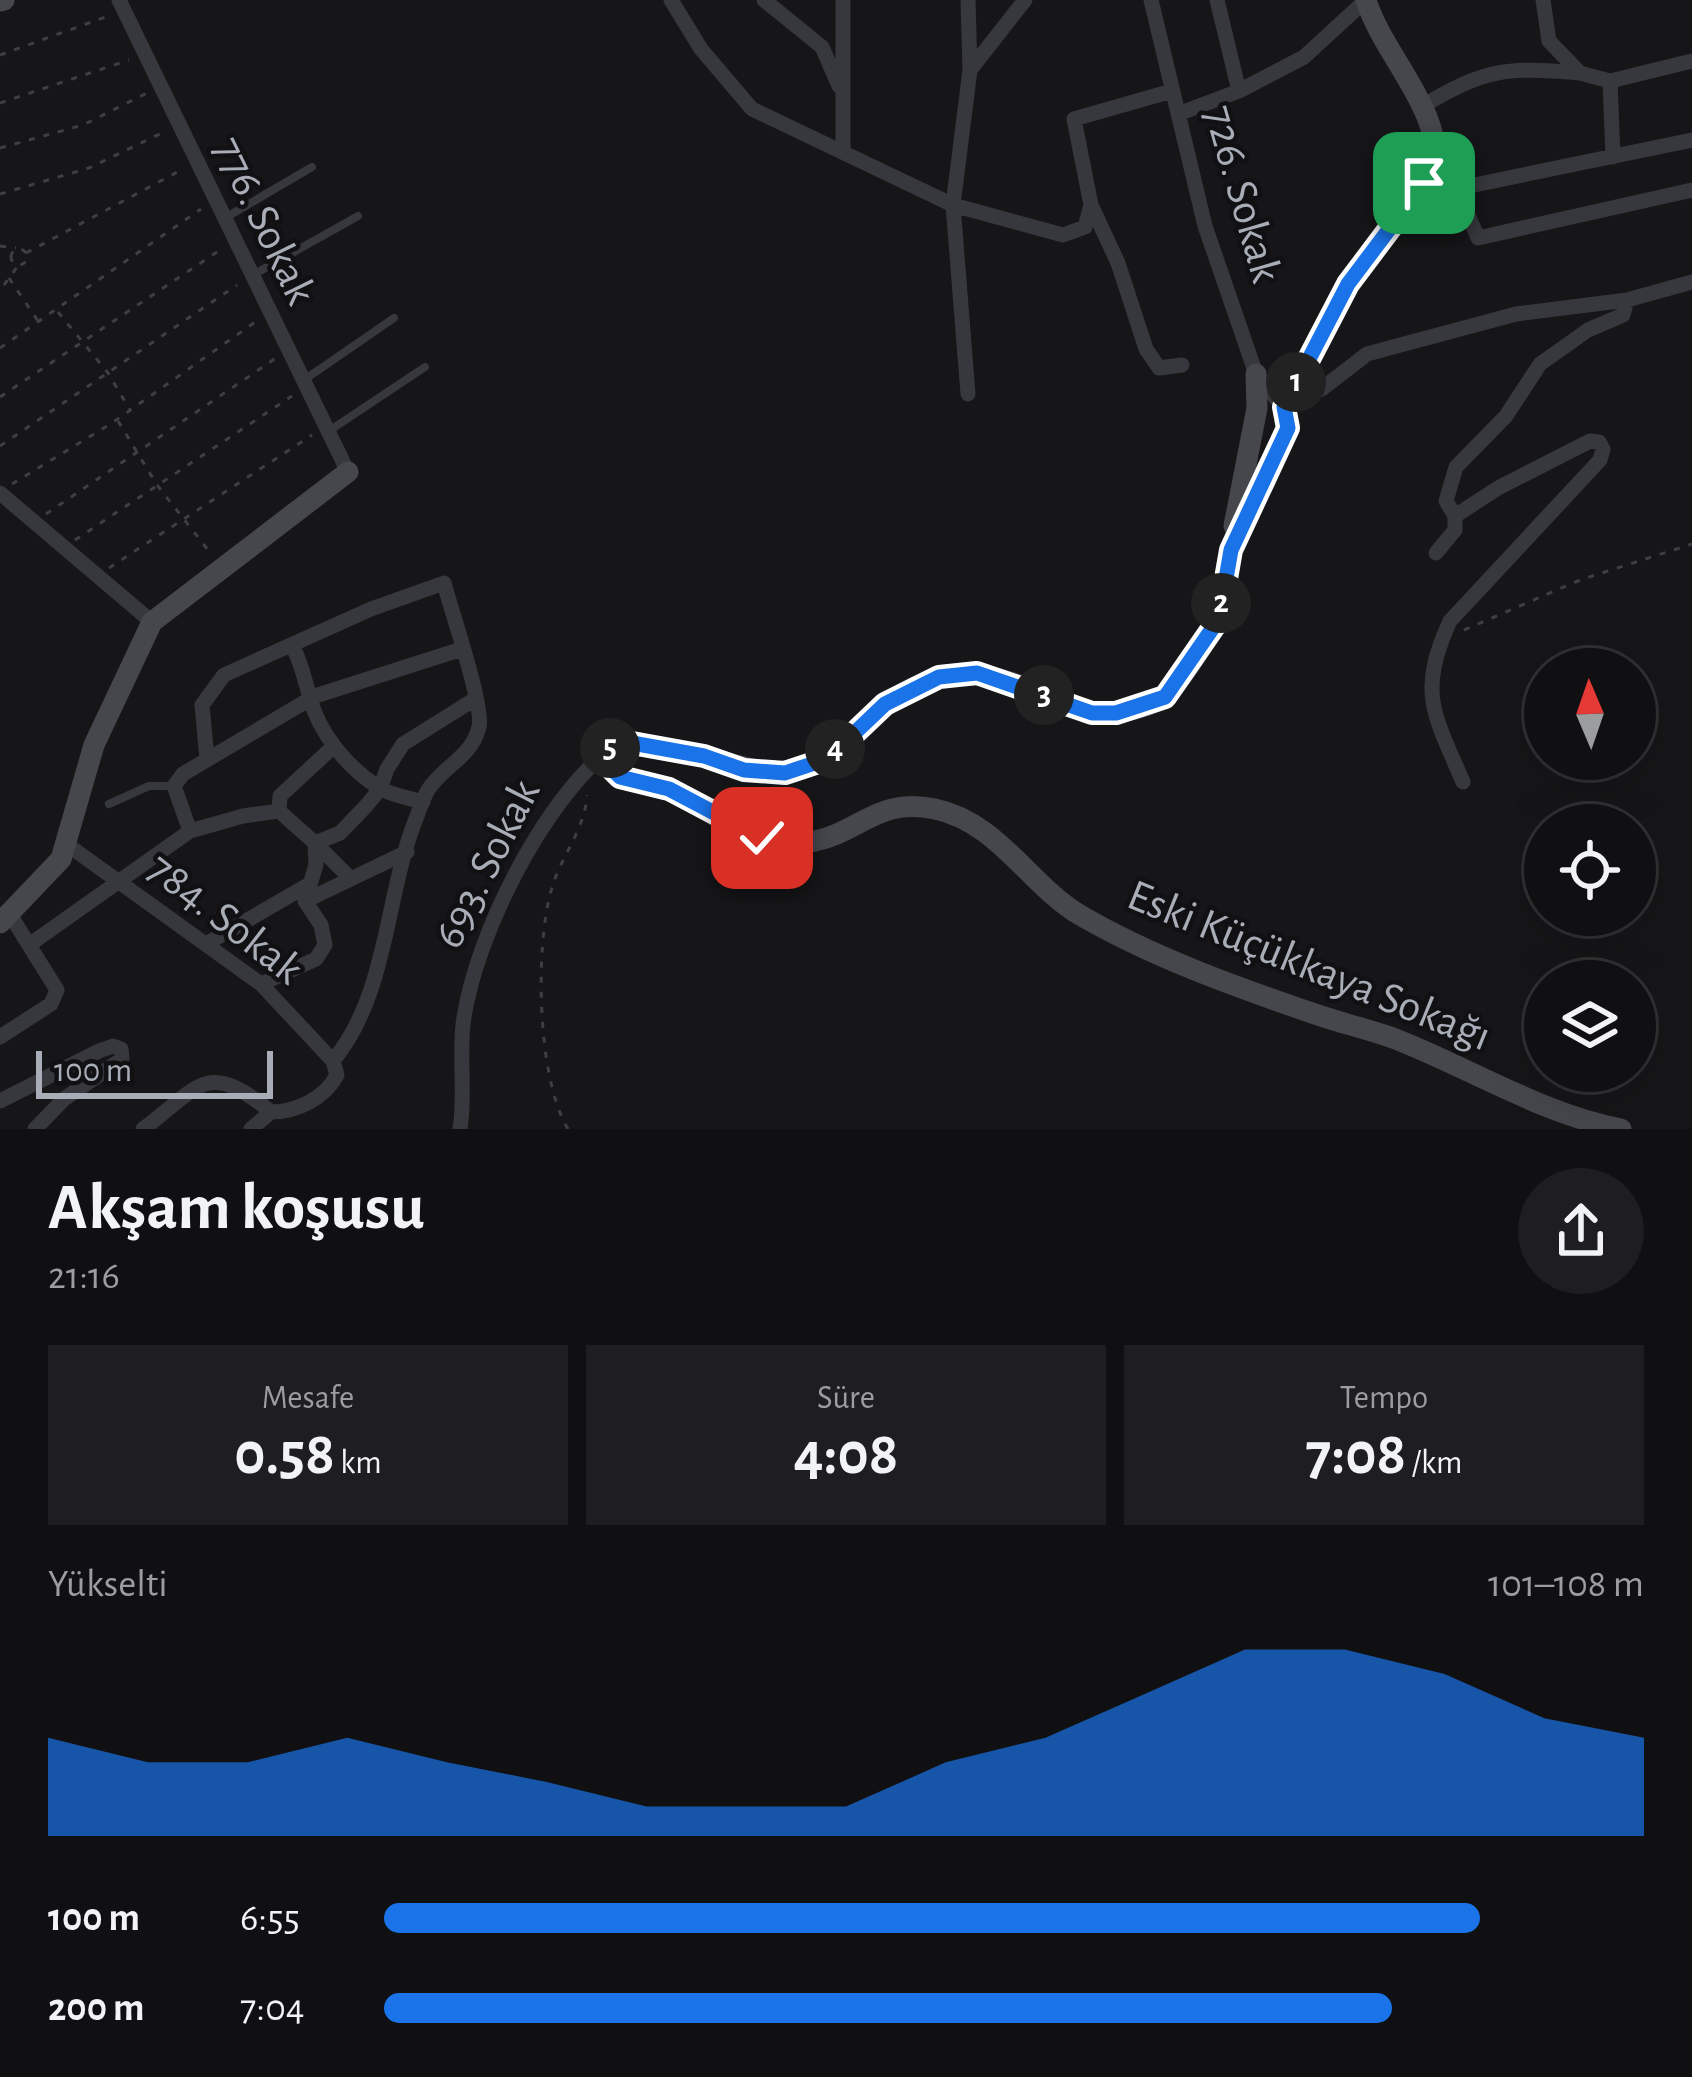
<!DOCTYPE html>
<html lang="tr">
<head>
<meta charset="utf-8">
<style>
	body { margin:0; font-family:"Alegreya Sans",sans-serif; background:#1e1e20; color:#f1f3f6; height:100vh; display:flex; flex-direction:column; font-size:45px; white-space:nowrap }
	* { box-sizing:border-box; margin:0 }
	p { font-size:39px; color:#9c9d9f }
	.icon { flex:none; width:66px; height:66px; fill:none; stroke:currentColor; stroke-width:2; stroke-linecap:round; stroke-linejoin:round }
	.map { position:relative; height:1129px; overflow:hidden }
	.panel { display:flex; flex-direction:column; background:#101012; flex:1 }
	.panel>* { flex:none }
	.needle { width:78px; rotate:358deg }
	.fabs { position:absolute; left:1524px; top:648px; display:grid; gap:24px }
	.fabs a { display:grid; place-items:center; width:132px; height:132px; border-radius:50%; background:#101012; box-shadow:0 12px 48px #0002,0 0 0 3px #303032; font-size:60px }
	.scale { position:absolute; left:36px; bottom:30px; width:237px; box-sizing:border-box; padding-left:12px; border:6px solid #a8adb8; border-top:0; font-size:33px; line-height:42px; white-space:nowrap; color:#a8adb8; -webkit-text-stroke:9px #111113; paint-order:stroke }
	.pin { position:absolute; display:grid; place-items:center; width:102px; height:102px; color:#fff; margin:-51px; border-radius:24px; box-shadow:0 6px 18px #0006 }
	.km { position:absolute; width:60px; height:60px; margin:-30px; border-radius:50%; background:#222; color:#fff; font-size:33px; line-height:60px; text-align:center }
	.round { display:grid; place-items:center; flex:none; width:126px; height:126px; border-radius:63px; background:#1e1e20 }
	.summary { display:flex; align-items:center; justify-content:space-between; height:204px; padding:0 48px }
	h1 { font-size:66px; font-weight:600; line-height:90px }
	.figures { display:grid; grid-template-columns:repeat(3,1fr); gap:18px; height:204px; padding:12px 48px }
	.figures div { display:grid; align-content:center; border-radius:0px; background:#1e1e20; text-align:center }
	.figures b { font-size:60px; font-weight:600 }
	.figures small { font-size:33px; font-weight:400 }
	.figures p { font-size:33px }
	.chart { height:336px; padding:24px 48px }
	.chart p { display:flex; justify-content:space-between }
	.chart svg { width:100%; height:216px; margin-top:12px; fill:#1a73e8; opacity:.7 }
	ul { padding:0 48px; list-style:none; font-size:39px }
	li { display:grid; grid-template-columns:192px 144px 1fr; align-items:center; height:90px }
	li i { height:30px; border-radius:15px; background:#1a73e8 }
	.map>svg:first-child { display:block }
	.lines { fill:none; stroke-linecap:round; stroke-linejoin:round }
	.path { stroke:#3d3f44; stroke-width:3; stroke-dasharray:6 9; stroke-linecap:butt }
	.lane { stroke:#37383d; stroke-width:8 }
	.street { stroke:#37383d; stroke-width:15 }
	.secondary { stroke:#45474d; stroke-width:21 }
	.route-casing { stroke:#fff; stroke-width:24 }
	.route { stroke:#1a73e8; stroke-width:15 }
	.labels { text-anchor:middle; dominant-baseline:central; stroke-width:9; stroke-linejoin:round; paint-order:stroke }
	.street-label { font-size:45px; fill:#a8adb8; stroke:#111113 }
</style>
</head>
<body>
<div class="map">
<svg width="1692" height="1129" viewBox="0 0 1692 1129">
	<rect width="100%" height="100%" fill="#161618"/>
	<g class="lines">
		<!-- path -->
		<path class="path" d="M0 55 111 15
			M0 103 129 60
			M0 148 83 125 149 92
			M0 194 89 168 166 131
			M0 246 16 248
			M11 257a8 8 0 1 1 16 0a8 8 0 1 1-16 0Z
			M26 253 183 169
			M9 278 38 321
			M4 285 17 267
			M58 312 108 373 130 410
			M0 348 201 209
			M0 397 223 248
			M118 421 157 485 212 555
			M0 446 237 285
			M12 484 112 423 258 320
			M46 514 276 358
			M75 540 292 396
			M109 568 312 435
			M1464 630 1580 580 1692 544
			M568 1129C537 1078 535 948 551 891 560 857 585 830 587 795"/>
		<!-- lane -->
		<path class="lane" d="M225 218 312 167
			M253 275 358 216
			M304 380 394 318
			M329 431 425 367
			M109 804 149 786H174"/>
		<!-- street -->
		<path class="street" d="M119 0 348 472
			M671 0 701 49 752 109 953 205 1063 235 1085 227 1091 205 1074 119 1172 91
			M764 0 822 47 839 86
			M843 0V151
			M1151 0 1205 226 1256 374 1284 408 1323 388 1367 354 1516 314 1627 300 1692 282
			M1217 0 1239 91
			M1543 0 1549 41 1580 73 1610 81 1692 61
			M970 70 1025 0
			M1610 81 1613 157
			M1421 107C1486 68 1506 67 1580 73
			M1178 114 1239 91 1304 57 1366 0
			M1424 183 1450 190 1692 140
			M1457 189 1478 238 1692 190
			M1091 205 1118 263 1146 349 1159 368 1182 365
			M968 394 953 205 970 70 968 0
			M0 493 152 622
			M1436 553 1455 530V516
			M292 645C302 664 304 678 310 698 319 733 348 768 378 787 390 795 409 798 423 802
			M207 759 202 705 224 675 371 609 444 583C451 610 484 706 479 727 472 757 443 766 428 790 423 798 420 808 417 816 385 894 389 993 333 1061
			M1463 782C1434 714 1417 693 1450 621L1600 460 1603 449 1599 442 1590 441 1498 488 1455 516 1446 501 1456 467 1506 416 1540 364 1588 330 1623 315 1627 300
			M279 811 280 796 334 746
			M190 831 174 786 183 774 315 696 462 649
			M65 843 261 984 333 1061
			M315 843 351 879
			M305 901 407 852
			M206 944 308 885
			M29 945 190 831 243 816 279 811 315 843 340 833 366 806 380 789 387 769 403 744 475 699
			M261 984 316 959 325 945 321 925 305 901 316 865 315 843
			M0 1037 51 1004 57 990 9 913
			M0 1101 99 1051 113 1046 121 1049 122 1059 64 1099 35 1129
			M143 1129C200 1087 206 1058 271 1112 297 1112 325 1098 337 1075L333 1061
			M251 1129 271 1112
			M460 1129C466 1093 458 1054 464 1017 478 931 541 807 607 751"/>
		<!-- secondary -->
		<path class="secondary" d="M1366 0C1383 56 1445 111 1435 173L1348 284 1284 408 1288 427C1269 467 1243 510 1230 552 1224 572 1225 595 1219 615 1215 629 1175 690 1163 698 1143 710 1106 718 1084 710 1036 693 986 663 935 679 897 690 874 716 846 741 791 790 764 771 702 756 676 749 648 746 621 741L607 751 608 765C627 783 651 780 673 792 718 814 762 854 815 841 862 831 878 797 935 809 998 822 1029 885 1080 915 1152 957 1236 987 1315 1014 1341 1023 1367 1029 1393 1038 1468 1067 1542 1114 1621 1129
			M0 1 4 0
			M1234 526 1257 408 1256 374
			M0 923 61 859 94 745 152 622 348 472"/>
	</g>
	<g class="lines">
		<defs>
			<path id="route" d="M762 838 669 789 620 777 608 765 607 751 621 741 704 756 744 770 785 773 818 762 843 744 885 704 939 677 977 673 1092 713H1116L1165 697 1219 619 1231 550 1288 428 1284 407 1348 284 1424 183"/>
		</defs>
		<!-- route casing -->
		<use href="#route" class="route-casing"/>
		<!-- route -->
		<use href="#route" class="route"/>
	</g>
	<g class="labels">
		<!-- street labels -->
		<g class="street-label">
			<text transform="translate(1242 194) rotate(74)">726. Sokak</text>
			<text transform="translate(264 221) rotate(64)">776. Sokak</text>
			<text transform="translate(487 864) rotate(-63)">693. Sokak</text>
			<text transform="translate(225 919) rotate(38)">784. Sokak</text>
			<text transform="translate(1309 966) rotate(22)">Eski Küçükkaya Sokağı</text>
		</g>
	</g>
</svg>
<div class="fabs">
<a><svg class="needle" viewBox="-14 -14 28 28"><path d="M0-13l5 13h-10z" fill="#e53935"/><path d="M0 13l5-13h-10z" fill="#9c9d9f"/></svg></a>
<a><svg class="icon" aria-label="locate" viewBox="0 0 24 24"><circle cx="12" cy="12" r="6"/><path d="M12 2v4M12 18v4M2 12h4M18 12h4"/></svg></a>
<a><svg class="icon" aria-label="layers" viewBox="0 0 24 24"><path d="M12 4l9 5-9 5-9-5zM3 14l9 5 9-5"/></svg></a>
</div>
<div class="scale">100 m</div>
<div class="pin" style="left:1424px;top:183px;background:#1e9e55"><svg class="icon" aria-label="arrive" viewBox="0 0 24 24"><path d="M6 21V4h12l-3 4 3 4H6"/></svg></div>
<div class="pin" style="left:762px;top:838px;background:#d93025"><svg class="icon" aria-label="check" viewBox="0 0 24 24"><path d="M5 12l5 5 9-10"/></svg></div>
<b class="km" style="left:1296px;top:382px">1</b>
<b class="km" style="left:1221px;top:603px">2</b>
<b class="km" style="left:1044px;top:695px">3</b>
<b class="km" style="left:835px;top:749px">4</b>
<b class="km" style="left:610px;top:748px">5</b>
</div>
<section class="panel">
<div class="summary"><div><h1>Akşam koşusu</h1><p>21:16</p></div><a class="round"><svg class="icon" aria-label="share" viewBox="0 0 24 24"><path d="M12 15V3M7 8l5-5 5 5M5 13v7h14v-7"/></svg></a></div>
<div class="figures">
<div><p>Mesafe</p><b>0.58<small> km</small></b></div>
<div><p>Süre</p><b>4:08</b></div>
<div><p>Tempo</p><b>7:08<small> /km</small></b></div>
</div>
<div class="chart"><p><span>Yükselti</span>101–108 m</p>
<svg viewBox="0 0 160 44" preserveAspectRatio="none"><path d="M0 44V24L10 29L20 29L30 24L40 29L50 33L60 38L70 38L80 38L90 29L100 24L110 15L120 6L130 6L140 11L150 20L160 24V44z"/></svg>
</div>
<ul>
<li><b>100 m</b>6:55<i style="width:87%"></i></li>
<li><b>200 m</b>7:04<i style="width:80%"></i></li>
</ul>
</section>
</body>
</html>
